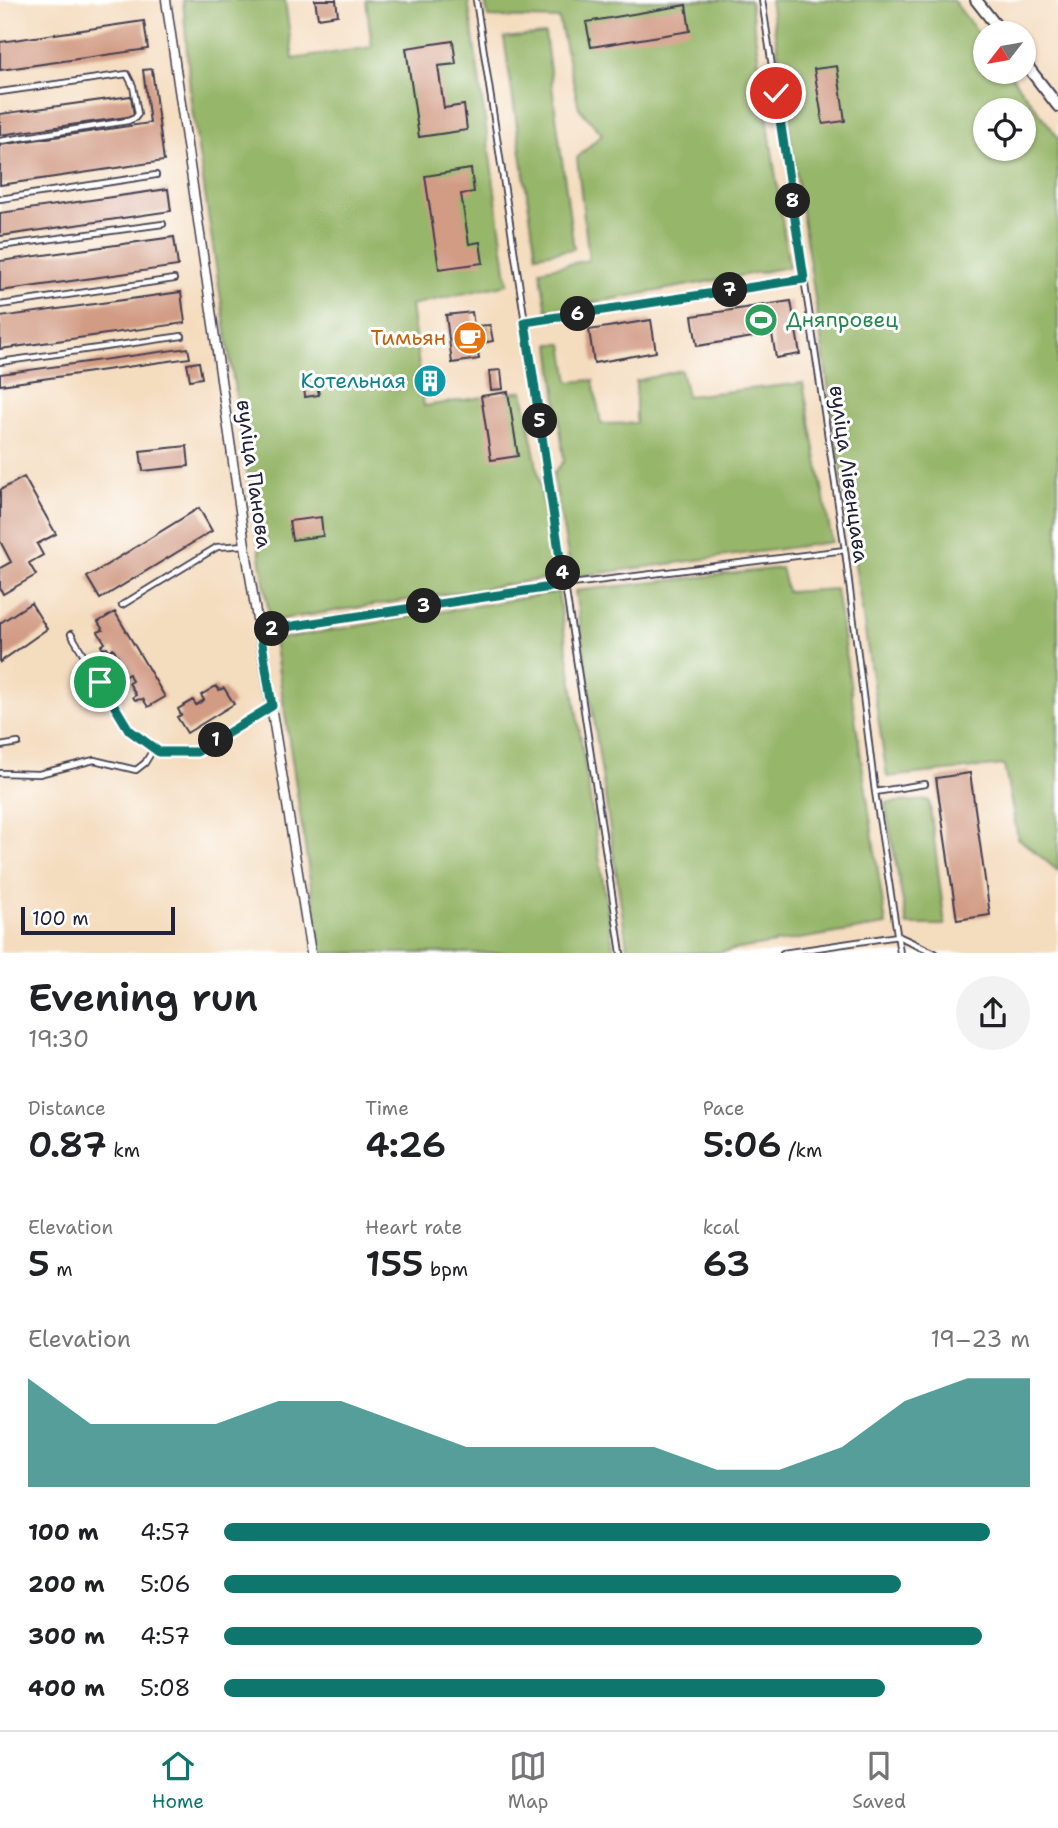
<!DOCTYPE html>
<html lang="en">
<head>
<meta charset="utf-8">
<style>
	body { margin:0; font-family:"Shantell Sans",sans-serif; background:#f2f2f2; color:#202124; height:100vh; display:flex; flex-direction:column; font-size:26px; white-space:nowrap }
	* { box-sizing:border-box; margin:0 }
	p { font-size:23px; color:#757577 }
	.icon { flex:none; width:38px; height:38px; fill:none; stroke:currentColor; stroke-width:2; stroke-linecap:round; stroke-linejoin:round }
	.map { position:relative; height:953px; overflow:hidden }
	.sheet { display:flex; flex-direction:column; background:#fff; flex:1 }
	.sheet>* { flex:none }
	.needle { width:46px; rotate:239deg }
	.fabs { position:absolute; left:973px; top:21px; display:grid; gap:14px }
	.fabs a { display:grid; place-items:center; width:63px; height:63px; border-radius:50%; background:#fff; box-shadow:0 2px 5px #0004; font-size:35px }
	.scale { position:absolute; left:21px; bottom:18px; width:154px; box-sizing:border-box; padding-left:7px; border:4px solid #22223b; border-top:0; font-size:19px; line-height:24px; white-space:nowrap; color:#22223b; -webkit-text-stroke:5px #fff; paint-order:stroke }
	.pin { position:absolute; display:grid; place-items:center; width:60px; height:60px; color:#fff; margin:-30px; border:4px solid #fff; border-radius:50%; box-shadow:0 2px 7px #0007 }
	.km { position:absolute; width:35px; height:35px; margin:-18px; border-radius:50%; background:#222; color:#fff; font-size:19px; line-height:35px; text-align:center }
	.round { display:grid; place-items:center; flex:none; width:74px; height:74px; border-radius:37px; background:#f2f2f2 }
	.summary { display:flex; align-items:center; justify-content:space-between; height:119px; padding:0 28px }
	h1 { font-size:38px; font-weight:600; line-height:52px }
	.metrics { display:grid; grid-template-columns:repeat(3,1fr); gap:10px; height:119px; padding:7px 28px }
	.metrics div { display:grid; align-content:center }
	.metrics b { font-size:35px; font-weight:600 }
	.metrics small { font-size:19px; font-weight:400 }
	.metrics p { font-size:19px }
	.chart { height:196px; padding:14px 28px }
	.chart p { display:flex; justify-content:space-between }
	.chart svg { width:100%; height:126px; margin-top:7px; fill:#0f766e; opacity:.7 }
	ul { padding:0 28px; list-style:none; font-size:23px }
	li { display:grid; grid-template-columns:112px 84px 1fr; align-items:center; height:52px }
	li i { height:18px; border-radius:9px; background:#0f766e }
	.tab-bar { display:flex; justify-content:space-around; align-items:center; height:98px; border-top:2px solid #e0e0e0; background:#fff; font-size:19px; color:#757577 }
	.tab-bar a { display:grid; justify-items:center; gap:4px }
	.tab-bar .active { color:#0f766e }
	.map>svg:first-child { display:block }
	.forest { fill:#96b669; stroke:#5c6c52; stroke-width:2; fill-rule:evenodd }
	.building { fill:#d29b84 }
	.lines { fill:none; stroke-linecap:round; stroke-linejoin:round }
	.service-casing { stroke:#423e4f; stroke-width:8 }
	.minor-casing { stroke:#423e4f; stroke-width:11 }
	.tertiary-casing { stroke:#423e4f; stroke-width:14 }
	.service { stroke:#fff; stroke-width:4.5 }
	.minor { stroke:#fff; stroke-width:8 }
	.tertiary { stroke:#fff; stroke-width:10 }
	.route-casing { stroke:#fff; stroke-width:14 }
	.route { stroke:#0f766e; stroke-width:9 }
	.labels { text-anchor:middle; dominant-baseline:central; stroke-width:6; stroke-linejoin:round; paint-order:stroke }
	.leisure-label { font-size:21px; fill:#27864d; stroke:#fff; text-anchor:start }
	.food-label { font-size:21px; fill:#c56008; stroke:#fff; text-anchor:end }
	.culture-label { font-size:21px; fill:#0d838f; stroke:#fff; text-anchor:end }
	.street-label { font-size:21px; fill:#22223b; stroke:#fff }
</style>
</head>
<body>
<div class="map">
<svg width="1058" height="953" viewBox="0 0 1058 953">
	<rect width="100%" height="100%" fill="#fff"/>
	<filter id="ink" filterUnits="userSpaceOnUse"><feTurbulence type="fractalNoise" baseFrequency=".0143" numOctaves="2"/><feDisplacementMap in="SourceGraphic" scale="14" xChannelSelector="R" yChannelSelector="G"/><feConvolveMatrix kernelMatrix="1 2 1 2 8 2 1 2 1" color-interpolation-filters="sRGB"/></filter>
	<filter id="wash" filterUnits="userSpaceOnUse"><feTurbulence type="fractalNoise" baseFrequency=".00686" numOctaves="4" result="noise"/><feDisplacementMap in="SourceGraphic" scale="28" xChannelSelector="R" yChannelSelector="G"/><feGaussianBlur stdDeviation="1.57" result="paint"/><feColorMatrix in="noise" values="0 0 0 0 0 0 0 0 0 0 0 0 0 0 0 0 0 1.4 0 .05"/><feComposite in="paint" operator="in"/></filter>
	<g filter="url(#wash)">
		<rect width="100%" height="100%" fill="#f4dcbe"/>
		<!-- forest -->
		<path class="forest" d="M183 0H285L293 59 372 47 366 0H468L508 284 411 305 424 406 523 391 557 577 270 621 191 102Z
			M485 0H750L789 267 547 311 540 270 589 260 577 158 602 134 579 108 559 19 488 17Z
			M770 0H953L985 42V72H1008L1058 137V871L1018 838 1004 765 887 777ZM985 110H1024V149H985Z
			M545 34 574 249 536 255 504 38Z
			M550 344H563L569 382 593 380 601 424 636 423V381L681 370 687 396 803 383 832 542 572 577 553 474 564 461Z
			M781 568 787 592 836 589 886 925 714 953H628L575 591Z
			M558 592 614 953H321L274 640Z
			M929 800 945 925H907L885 803Z"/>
		<g id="blocks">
			<!-- building -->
			<path class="building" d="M315 0H336L338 15 318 18Z
				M686 5 690 31 591 47 586 22Z
				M144 21 148 49 0 70V42Z
				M453 41 456 64 438 66 444 108 464 105 467 130 419 137 406 48Z
				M837 66 845 121 823 124 814 69Z
				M152 69 164 161 0 185V145L150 123 143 70Z
				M131 96 134 116 0 135V114Z
				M471 169 474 192 461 194 469 244 480 242 483 263 439 269 425 176Z
				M168 189 171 211 0 236V213Z
				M174 237 178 266 0 291V261Z
				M181 292 185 323 0 349V317Z
				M791 301 800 354 776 358 772 334 697 346 692 316Z
				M472 312 474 326 490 325 493 341 477 344 479 359 452 363 446 315Z
				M651 320 656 352 594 363 589 330Z
				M188 348 190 358 0 385V374Z
				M199 362 202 378 190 380 187 364Z
				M501 370 503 389 491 390 489 371Z
				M435 373 437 387 424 388 422 375Z
				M317 384 319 395 305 397 304 386Z
				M508 392 518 456 491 460 481 396Z
				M187 446 189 466 143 471 140 451Z
				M24 477 56 534 37 544 43 555 29 563 36 575 3 594 0 588V568L11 562 0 541V490Z
				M199 508 212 531 100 599 87 577Z
				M321 517 323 536 292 540 289 521Z
				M31 603 47 629 0 662V623Z
				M115 612 165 697 148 707 143 699 135 700 133 697 136 695 129 683 132 681 129 674 125 676 122 672 119 674 116 671 120 669 114 658 118 656 113 648 110 651 107 647 103 649 101 646 105 643 98 632 103 630 98 622Z
				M216 686 219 690 224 688 234 704 187 733 177 717 181 715 178 709 193 700 196 705 204 700 201 695Z
				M970 773 990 915 957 920 936 778Z"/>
		</g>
	</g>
	<g filter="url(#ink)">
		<use href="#blocks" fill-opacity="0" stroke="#423e4f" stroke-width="2"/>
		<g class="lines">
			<defs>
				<path id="service" d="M476 0 621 953
					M762 0 845 550 875 792 900 953
					M0 92 127 74 133 86 138 114 135 118 128 121 0 141
					M0 199 156 175
					M0 246 163 224
					M0 305 174 279
					M525 322 804 279
					M0 362 182 336
					M122 605 217 547 245 545
					M260 631 564 585 845 550
					M71 634 129 730 159 752H197L271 707
					M0 746 18 743
					M0 773 39 774 94 760 136 770 145 763 154 748
					M875 792 925 784
					M783 953 898 936 935 953"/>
				<path id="minor" d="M166 0 245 545 311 953"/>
				<path id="tertiary" d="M976 0 1002 33
					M1024 62 1058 106"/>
			</defs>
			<!-- service casing -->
			<use href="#service" class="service-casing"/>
			<!-- minor casing -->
			<use href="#minor" class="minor-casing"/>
			<!-- tertiary casing -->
			<use href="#tertiary" class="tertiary-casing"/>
			<!-- service -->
			<use href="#service" class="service"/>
			<!-- minor -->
			<use href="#minor" class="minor"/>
			<!-- tertiary -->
			<use href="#tertiary" class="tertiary"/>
		</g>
	</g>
	<g class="lines" filter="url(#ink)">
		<defs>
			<path id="route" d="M100 682 129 730 159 752H197L272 706 260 631 564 585 525 322 804 279 776 93"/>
		</defs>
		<!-- route casing -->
		<use href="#route" class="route-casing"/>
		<!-- route -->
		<use href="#route" class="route"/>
	</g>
	<!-- icons -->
	<defs>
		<symbol id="stadium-disc" viewBox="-11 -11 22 22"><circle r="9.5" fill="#2e9e5b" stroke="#fff"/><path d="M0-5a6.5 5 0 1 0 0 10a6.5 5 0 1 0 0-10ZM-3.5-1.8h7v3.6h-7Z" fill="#fff"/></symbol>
		<symbol id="cafe-disc" viewBox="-11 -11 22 22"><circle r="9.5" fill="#e8710a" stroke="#fff"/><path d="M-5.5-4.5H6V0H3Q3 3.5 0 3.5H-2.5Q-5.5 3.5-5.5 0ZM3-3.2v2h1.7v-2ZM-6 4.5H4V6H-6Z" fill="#fff"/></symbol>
		<symbol id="building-disc" viewBox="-11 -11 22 22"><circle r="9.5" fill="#0f9aa8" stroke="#fff"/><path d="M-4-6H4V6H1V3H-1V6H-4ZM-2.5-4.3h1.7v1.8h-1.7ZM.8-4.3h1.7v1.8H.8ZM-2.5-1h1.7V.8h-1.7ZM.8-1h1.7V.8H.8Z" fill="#fff"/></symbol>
	</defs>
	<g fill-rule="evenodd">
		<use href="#stadium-disc" x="742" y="301" width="38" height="38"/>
		<use href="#cafe-disc" x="451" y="319" width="38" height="38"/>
		<use href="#building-disc" x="411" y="362" width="38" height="38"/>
	</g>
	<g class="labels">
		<!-- leisure labels -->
		<g class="leisure-label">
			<text x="786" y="320">Дняпровец</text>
		</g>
		<!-- food labels -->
		<g class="food-label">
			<text x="446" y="338">Тимьян</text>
		</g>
		<!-- culture labels -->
		<g class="culture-label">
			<text x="406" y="381">Котельная</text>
		</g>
		<!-- street labels -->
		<g class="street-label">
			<text transform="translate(254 474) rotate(82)">вуліца Панова</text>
			<text transform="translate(849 474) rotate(82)">вуліца Лівенцава</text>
		</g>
	</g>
</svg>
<div class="fabs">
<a><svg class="needle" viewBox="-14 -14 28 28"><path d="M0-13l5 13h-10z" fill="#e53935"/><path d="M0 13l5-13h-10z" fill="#757577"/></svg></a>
<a><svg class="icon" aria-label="locate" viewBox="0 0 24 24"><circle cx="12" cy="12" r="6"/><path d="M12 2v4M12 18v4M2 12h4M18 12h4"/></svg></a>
</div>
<div class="scale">100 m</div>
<div class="pin" style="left:100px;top:682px;background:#1e9e55"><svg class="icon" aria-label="arrive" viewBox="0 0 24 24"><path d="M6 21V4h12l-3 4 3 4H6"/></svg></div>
<div class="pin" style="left:776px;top:93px;background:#d93025"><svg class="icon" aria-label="check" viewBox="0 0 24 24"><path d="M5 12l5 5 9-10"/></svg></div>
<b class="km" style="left:216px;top:740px">1</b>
<b class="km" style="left:272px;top:629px">2</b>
<b class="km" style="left:424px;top:606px">3</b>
<b class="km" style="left:563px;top:573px">4</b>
<b class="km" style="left:540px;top:421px">5</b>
<b class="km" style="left:578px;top:314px">6</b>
<b class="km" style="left:730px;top:290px">7</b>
<b class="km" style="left:793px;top:201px">8</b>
</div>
<section class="sheet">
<div class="summary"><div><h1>Evening run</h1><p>19:30</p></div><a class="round"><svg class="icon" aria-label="share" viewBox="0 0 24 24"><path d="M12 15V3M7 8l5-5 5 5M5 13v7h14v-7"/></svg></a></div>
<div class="metrics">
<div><p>Distance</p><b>0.87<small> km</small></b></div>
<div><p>Time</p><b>4:26</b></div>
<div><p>Pace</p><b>5:06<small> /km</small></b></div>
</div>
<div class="metrics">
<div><p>Elevation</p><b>5<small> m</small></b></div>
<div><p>Heart rate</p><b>155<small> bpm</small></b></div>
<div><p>kcal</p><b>63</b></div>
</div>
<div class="chart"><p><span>Elevation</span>19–23 m</p>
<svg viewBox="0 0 160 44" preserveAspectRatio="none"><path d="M0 44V6L10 22L20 22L30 22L40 14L50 14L60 22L70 30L80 30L90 30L100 30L110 38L120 38L130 30L140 14L150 6L160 6V44z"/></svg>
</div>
<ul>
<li><b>100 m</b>4:57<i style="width:95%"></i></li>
<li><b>200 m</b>5:06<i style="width:84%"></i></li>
<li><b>300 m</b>4:57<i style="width:94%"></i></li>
<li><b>400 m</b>5:08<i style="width:82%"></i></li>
</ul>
</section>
<nav class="tab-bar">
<a class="active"><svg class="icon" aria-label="home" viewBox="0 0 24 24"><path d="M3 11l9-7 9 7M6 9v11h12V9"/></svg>Home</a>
<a><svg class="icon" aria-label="map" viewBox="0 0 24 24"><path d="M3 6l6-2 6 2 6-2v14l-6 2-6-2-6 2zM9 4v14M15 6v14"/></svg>Map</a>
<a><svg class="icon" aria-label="saved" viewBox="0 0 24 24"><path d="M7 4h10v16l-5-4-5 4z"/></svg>Saved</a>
</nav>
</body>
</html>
